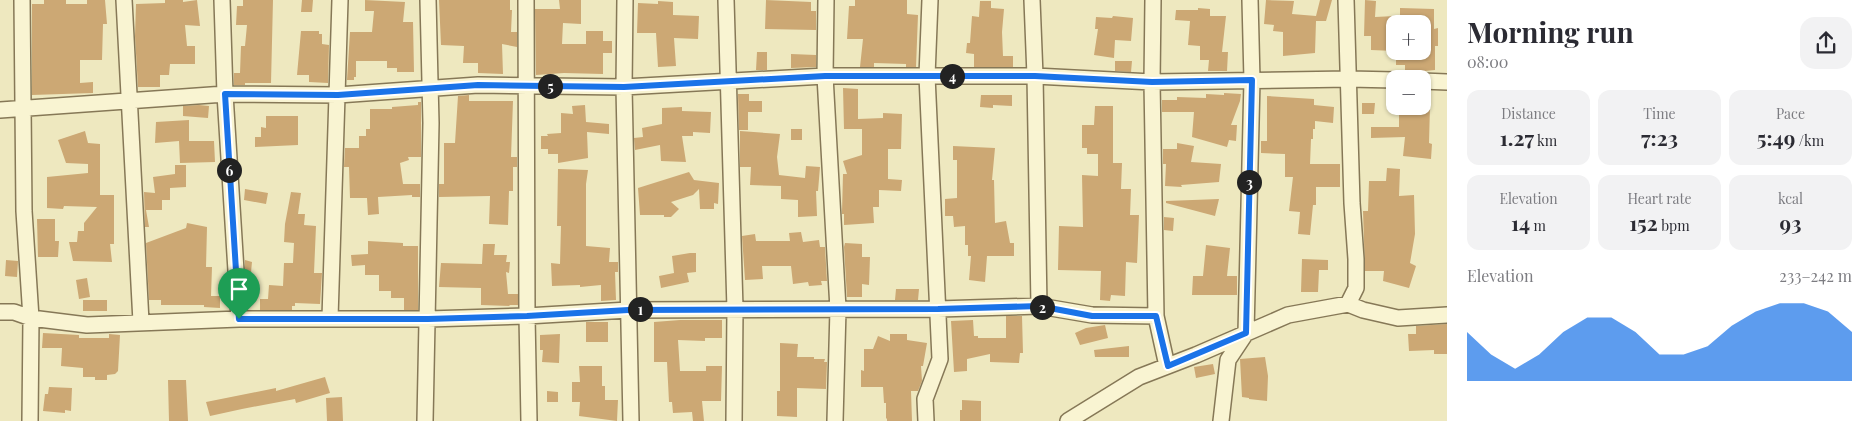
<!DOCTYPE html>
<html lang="en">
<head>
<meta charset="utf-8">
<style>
	body { margin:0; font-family:"Playfair Display",serif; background:#f2f2f3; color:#2b2b33; height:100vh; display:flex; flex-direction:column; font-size:19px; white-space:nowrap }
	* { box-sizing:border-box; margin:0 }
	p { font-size:16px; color:#7c7c81 }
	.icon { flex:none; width:28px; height:28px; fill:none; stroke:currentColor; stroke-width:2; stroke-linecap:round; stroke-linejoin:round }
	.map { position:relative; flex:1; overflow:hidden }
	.side { display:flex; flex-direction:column; background:#fff; width:425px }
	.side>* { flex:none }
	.controls { position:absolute; left:1386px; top:15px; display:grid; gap:10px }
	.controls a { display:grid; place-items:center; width:45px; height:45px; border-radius:10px; background:#fff; box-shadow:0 1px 4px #0004; font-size:25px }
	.pin { position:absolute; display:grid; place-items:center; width:42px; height:42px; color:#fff; margin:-51px -21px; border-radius:50% 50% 50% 0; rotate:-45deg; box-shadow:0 0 5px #0007 }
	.pin .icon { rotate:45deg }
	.km { position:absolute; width:25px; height:25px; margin:-12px; border-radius:50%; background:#222; color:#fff; font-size:14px; line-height:25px; text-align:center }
	.round { display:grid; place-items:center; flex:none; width:52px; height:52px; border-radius:15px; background:#f2f2f3 }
	.overview { display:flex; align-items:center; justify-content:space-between; height:85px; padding:0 20px }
	h1 { font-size:28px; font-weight:700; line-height:38px }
	.stats { display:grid; grid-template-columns:repeat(3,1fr); gap:8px; height:85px; padding:5px 20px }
	.stats div { display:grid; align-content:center; border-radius:12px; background:#f2f2f3; text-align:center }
	.stats b { font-size:21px; font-weight:700 }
	.stats small { font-size:14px; font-weight:400 }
	.stats p { font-size:14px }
	.chart { height:140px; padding:10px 20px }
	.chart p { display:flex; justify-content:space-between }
	.chart svg { width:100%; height:90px; margin-top:5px; fill:#1a73e8; opacity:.7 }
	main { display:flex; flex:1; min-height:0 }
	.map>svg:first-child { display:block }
	.building { fill:#cca874 }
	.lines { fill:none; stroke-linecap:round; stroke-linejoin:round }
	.minor-casing { stroke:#867857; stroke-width:18 }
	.minor { stroke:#f9f4d2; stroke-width:15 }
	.route-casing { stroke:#fff; stroke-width:10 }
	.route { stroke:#1a73e8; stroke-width:6 }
</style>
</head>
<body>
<main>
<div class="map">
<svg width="1447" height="421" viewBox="0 0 1447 421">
	<rect width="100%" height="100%" fill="#eee8bf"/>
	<!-- building -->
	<path class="building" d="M44 0H66V4H87V0H105L107 24H103L102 60H80V83L93 82V93L32 95V4H44Z
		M165 0H183V2L197 0 200 26 185 25 187 46H195V64H170L169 75H160V87H138L135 36 136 4 165 3Z
		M243 0H273L271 83H245V85H234V73H240L241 46H245L247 25H236L237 6H243Z
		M302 0H313L312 12H301Z
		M365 0 405 2 403 22H413L414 72H397V68H387V61H356V77H354V80H347L350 32H372L374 11H365Z
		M439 0H510V10H512L511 32H517V47L502 44 503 74 478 73V63H463L464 46 441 45Z
		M559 0H581V24L563 23 562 44H586V31H603V41H612V53H603V74L564 73 536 75 535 9H560Z
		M766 0 811 2V11H816V30L765 29Z
		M855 0H907V14L918 15 916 67H906V64L874 63V67H860L863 39H847L849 6H855Z
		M1266 0 1294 1 1292 14 1316 16 1320 0H1332L1326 21H1316L1315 53 1283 56V32L1273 31 1274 25 1264 24Z
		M1365 0 1376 1 1375 17 1395 16V51L1371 50V36H1364Z
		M658 1 673 2V15L699 16 698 39 674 38 676 66 658 67 656 33H637L638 3 658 4Z
		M980 1H991V8L1004 9 1002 32 1003 56H1013V67H974V54L966 53 967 43H970L972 16 979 17Z
		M1198 8 1210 9V16H1226L1222 52H1228L1227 71H1208L1209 60H1200V46L1188 45 1190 21 1175 20 1176 10H1198Z
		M1400 8 1434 9V29L1438 28V46H1435V70L1405 73V65H1396V51H1422V24H1400Z
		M1113 16 1133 18 1131 41 1115 40 1114 58 1094 55 1098 29H1095L1096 17 1112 18Z
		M301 31H319V34H322V44L329 45 328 83 309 82V75H297Z
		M757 52H767V70H756Z
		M791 54 816 55V67L791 68Z
		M1115 61H1132L1131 72 1115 71Z
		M843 88 858 89V119L883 118V113L902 114 901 149H888V179L902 180 901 191 879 190V207H873L874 223 844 225V214H842V212L843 174H847L843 161 862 155V129H844Z
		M1224 93 1241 94 1240 101 1231 125H1237L1236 141 1229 140 1227 147 1192 137 1194 112H1162V100H1177V97L1206 98V94L1224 95Z
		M738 94H749V101H762V112H748V130H739Z
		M469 95V101H513L511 157H517V167H513V191H509L508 225 489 224 490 196 439 197V184H444V143H455L458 96Z
		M981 95H1012V106L993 105V108L980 107Z
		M1267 96 1314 99V105L1334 107 1333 123 1315 121V129H1313V139H1311L1310 164H1340V187H1316V205H1313L1310 235 1298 234 1300 212 1289 211 1293 177H1285V154L1261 153V141H1267Z
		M418 102H421V157H408L409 160 400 163 403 184H420V197H412V195L378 197 379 214 368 215 367 198H350L349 167H344L345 148H359V136H366V129H370V109H392V107L418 105Z
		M1362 103H1375L1374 114H1362Z
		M199 105 209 106 208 118 183 116V106Z
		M585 105 586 122 609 124V134L587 132 588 158 558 163V154H548V149H541V136H548L547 134 561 133V113L573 114 572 106Z
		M1095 106H1113V163H1122L1121 189H1131L1130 215H1139L1137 263 1126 262 1125 296 1111 295 1110 301 1100 300 1101 271 1058 270 1059 226 1083 227 1082 175 1098 176V154H1087V148H1082V125H1094Z
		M1405 106H1430L1429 143 1432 144 1431 159 1403 156 1405 137 1371 138V127H1399V111H1405Z
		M682 107V111L711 112 710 133 693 132V136H682L686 162 661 161 660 145 635 150 634 138 643 137 642 128 662 124V108Z
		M266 116H298V145L255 147V137H261V127L266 128Z
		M189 120V141H183H214L215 162 180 163 179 141 155 143 156 122Z
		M791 129H802V140H791Z
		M85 131 88 143 100 144V195H114V244H110L112 262 73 261 69 242H77L78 231H84V223L97 207 64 206 63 209 47 208V177L88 173V164L66 163 58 140Z
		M740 131 780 134 777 157 779 175 805 178 806 166 820 167 818 191H816L817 216 798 217V200L781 199V186L750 185 751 167H740Z
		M1177 143 1194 146 1191 162 1221 164 1219 182 1181 185 1182 187 1165 186 1166 164H1163V149H1177Z
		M953 146 995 148 992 180H994L995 223 1006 221 1010 243H1014V256H987L985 282 969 280 971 256H968V245H965V226L954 227 953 216H945V199L957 198V160H953Z
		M175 165H186V187L170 188V200H162V210H146L149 227H145L144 192 155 193 153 177 175 174Z
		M1387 168 1400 169 1399 196 1414 195 1415 234 1410 263 1416 266 1409 288 1383 281 1384 271H1365L1363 211H1368L1369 181H1386Z
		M558 169 588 170 586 184V246L610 248 609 262H618V272H615L616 300 601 301V285L580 287V285L552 286 551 263 560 264 561 226H557Z
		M689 172 694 180 719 183 718 204 714 203V209H700L699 189 693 195 671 202 679 209 671 217H664V215H640L638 188Z
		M245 189 268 193 266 204 244 200Z
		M291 192 301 193 298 214H305L304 225 316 226 314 273H322L320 304 295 303V306H292V310H260V299H268L269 285 283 286 284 263H293L294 243 284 242 285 224Z
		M1219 199 1215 216 1166 203V201Z
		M1164 217 1174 218 1173 231 1164 230Z
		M37 219H55V241H59L58 257H38Z
		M187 223 207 227 206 267H212L211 296H220V308L204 307V305H161V300H149L146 243 186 228Z
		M801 232 803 242 819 240 820 247H825L827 281H821L822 285 809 286 808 282 793 284 791 266H762L763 279 745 280 742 236 755 234 756 241H790L789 233Z
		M368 241 403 243V246H418V310H404V298H391V291H379V275H365V265L352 266 351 255 368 254Z
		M845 243 862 244V257H870L869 285 862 284V297H847L844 247Z
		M483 244H495L494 255H507L506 262H510L509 273 506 272 508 294H518V305H509L510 306 481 305V288L439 287 441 263 482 264Z
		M1206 245 1230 248 1227 276H1237V295H1192L1193 276H1203Z
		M690 253H696V272L687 273 689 282 661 288 659 276 674 273 672 256Z
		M1302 259 1328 260V270H1319L1318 292H1301Z
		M6 260 18 261 17 277 5 276Z
		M245 260 252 262 251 272 245 271Z
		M87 278 90 297 79 299 76 280Z
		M896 289H919L918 300H895Z
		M83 300H107V311H83Z
		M1006 316H1022L1023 353H1020L1019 363 990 362V354L967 359V371L954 372 951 321 973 320 974 336H978V338H1006Z
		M680 320H722V338H705V341L678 340 680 371H706V366H722L721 401H702L704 421H693L692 412 673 413 672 402H669L667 362H654V322Z
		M586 322H608V342H586Z
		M1447 324V354H1434V350L1409 351 1408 334H1416V326Z
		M1105 325 1108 338 1080 345 1075 333 1086 328Z
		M43 333 79 335V338H109V334L120 335 118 371 115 374 107 375V380H95V377H83V368L61 366 62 348H42Z
		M560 334 559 363 542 362 543 350H540V335Z
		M890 334H907V340L927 343 923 366H921L922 381 918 391H911L912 421H887V419L886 418V403H884L883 387H861V370L864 371V349H873L878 336 890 341Z
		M780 343 798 344 797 357H814V359H825L824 362H827L826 389 797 388V417L777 416V391H780Z
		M1129 346V357H1095L1094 350Z
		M1265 357 1268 376 1267 401 1249 399V398L1242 397 1240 359Z
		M1213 364 1215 374 1196 378 1194 367Z
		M579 366H602V386H605V400H618L617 421 579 416 580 402H572V382H580Z
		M325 377 330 393 296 403 295 399 242 409 210 416 206 402 276 388V391Z
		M168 380H186L188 421H169Z
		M49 387 72 388 71 411 65 410V413L43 411 45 394H48Z
		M547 391 558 392V402H547Z
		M342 397 343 421H327L326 398Z
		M962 400 981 401V421H960V410H962Z"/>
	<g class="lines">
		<defs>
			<path id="minor" d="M22 0 24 211 31 318 30 421
				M124 0 141 322
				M222 0 225 94 239 319
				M526 0 527 316 529 421
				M625 0 624 87 631 421
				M726 0 735 309 734 421
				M826 0 825 76 838 309 835 421
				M1032 0 1035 76 1039 306
				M1153 0 1152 82 1156 316 1167 366
				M1346 0 1352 203 1356 259V288L1348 304
				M1422 81 1447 82
				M0 110 225 94 338 95 478 85 624 87 825 76H1035L1152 82 1349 79 1395 80
				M0 312H14L31 318 87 325 239 319H428L527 316 628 310 938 309 1039 306 1092 315 1156 316
				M330 318 340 0
				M425 421 431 123 428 0
				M926 421 925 399 940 359 927 76 930 0
				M1068 421 1139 377 1196 355 1288 315 1348 304 1363 310 1398 318 1447 315
				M1221 421 1228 360 1246 333 1252 80 1250 0"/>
		</defs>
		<!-- minor casing -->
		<use href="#minor" class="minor-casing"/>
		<!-- minor -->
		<use href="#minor" class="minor"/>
	</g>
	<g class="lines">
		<defs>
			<path id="route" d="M825 76H1035L1152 82 1252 80 1246 333 1168 366 1156 316H1092L1039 306 938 309 628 310 527 316 428 319H239L225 94 338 95 478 85 624 87Z"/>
		</defs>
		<!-- route casing -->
		<use href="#route" class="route-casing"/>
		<!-- route -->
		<use href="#route" class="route"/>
	</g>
</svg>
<div class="controls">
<a>+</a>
<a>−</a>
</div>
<div class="pin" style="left:239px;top:319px;background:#1e9e55"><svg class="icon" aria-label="arrive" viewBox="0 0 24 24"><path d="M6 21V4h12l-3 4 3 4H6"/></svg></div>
<b class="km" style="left:640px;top:309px">1</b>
<b class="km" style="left:1042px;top:307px">2</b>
<b class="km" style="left:1249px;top:182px">3</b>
<b class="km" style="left:952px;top:76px">4</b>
<b class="km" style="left:550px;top:86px">5</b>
<b class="km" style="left:229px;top:170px">6</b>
</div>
<section class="side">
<div class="overview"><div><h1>Morning run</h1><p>08:00</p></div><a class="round"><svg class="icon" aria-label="share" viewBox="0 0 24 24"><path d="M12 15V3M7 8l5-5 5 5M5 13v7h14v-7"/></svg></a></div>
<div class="stats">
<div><p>Distance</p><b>1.27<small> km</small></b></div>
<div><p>Time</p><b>7:23</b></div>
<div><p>Pace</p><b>5:49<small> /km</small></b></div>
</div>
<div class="stats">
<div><p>Elevation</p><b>14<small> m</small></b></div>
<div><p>Heart rate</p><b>152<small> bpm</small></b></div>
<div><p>kcal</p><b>93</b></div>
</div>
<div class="chart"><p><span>Elevation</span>233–242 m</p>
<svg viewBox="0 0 160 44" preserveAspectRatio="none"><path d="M0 44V20L10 31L20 38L30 31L40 20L50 13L60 13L70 20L80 31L90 31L100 27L110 17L120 10L130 6L140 6L150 10L160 20V44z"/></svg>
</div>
</section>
</main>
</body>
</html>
